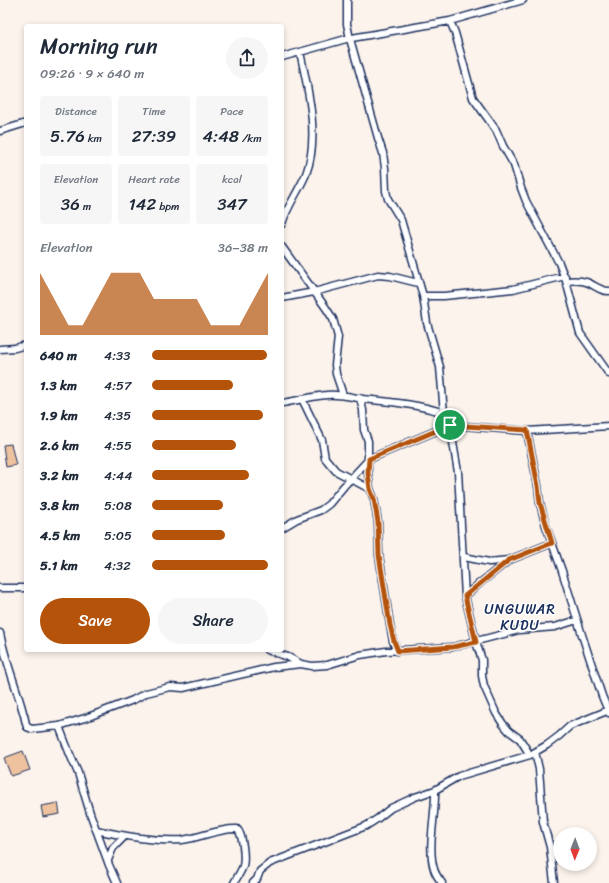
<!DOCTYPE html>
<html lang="en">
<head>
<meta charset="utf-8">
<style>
	body { margin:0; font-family:Sriracha,sans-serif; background:#f6f6f7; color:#1f2937; height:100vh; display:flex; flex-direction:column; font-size:15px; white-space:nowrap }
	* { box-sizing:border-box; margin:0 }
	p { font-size:13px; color:#747a83 }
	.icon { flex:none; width:22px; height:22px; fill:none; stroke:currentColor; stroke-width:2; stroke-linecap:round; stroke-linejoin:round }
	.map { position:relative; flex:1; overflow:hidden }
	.drawer { position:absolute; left:24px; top:24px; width:260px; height:628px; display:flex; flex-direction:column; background:#fff; border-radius:4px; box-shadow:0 2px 6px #0003 }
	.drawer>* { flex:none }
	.needle { width:26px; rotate:181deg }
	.buttons { position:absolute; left:553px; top:827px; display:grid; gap:8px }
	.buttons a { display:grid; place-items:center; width:44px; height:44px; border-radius:50%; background:#fff; box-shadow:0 2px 6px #0003; font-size:20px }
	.pin { position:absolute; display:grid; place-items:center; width:34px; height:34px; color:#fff; margin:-17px; border:2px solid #fff; border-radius:50%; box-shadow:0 1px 4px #0007 }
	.round { display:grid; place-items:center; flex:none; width:42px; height:42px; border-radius:21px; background:#f6f6f7 }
	.head { display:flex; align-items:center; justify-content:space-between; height:68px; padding:0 16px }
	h1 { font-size:22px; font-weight:600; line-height:30px }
	.stats { display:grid; grid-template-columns:repeat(3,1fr); gap:6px; height:68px; padding:4px 16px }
	.stats div { display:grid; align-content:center; border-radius:4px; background:#f6f6f7; text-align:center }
	.stats b { font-size:17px; font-weight:600 }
	.stats small { font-size:11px; font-weight:400 }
	.stats p { font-size:11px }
	.chart { height:112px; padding:8px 16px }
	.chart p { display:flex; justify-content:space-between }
	.chart svg { width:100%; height:72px; margin-top:4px; fill:#b45309; opacity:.7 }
	.button { display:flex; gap:8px; margin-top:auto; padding:8px 16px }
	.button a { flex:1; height:46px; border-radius:24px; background:#b45309; color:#fff; font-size:16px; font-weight:600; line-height:46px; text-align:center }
	.button a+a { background:#f6f6f7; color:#1f2937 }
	ul { padding:0 16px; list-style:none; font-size:13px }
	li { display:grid; grid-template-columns:64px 48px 1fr; align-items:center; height:30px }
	li i { height:10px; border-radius:5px; background:#b45309 }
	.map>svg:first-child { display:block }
	.building { fill:#eec29e; stroke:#1b2f5e }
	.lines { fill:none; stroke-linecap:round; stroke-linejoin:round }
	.street-casing { stroke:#1b2f5e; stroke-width:9 }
	.street { stroke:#fff; stroke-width:6 }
	.route-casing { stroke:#fff; stroke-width:8 }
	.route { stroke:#b45309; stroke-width:5 }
	.labels { text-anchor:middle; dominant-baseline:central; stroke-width:3; stroke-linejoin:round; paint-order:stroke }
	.quarter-label { font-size:14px; letter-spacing:1px; fill:#1b2f5e; stroke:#fff }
</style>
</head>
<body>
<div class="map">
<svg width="609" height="883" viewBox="0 0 609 883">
	<rect width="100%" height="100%" fill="#fcf3ec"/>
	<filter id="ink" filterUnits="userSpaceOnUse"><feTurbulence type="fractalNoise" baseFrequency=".025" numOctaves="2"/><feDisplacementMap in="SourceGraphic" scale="8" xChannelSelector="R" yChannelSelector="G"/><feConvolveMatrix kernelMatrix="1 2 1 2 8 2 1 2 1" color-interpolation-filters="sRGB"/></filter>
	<g filter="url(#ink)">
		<!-- building -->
		<path class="building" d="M11 444 16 465 6 467 3 445Z
			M23 751 30 770 11 776 4 758Z
			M58 803 60 814 43 817 41 806Z"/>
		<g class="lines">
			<defs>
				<path id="street" d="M347 0V24L350 39 378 138 383 153 385 168 386 191 388 199 401 220 423 296 427 323 440 367 444 413 450 425 458 472 465 596 476 642 482 660V676L484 686 496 713 503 724 509 731 520 739 530 755
					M450 21 455 33 473 98 496 130 503 146 514 165 521 188 526 201 559 263 566 281 580 333 609 374
					M282 57 346 39 450 21 523 0
					M0 131 26 123
					M282 224C287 206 299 191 306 174 320 137 308 89 300 52
					M282 247 326 308 333 319 338 337 335 365 336 374 343 395
					M566 281C575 280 584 280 591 284 598 288 602 291 609 291
					M423 296H444L513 289 565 276
					M282 298 314 292 378 275 390 276 418 283
					M0 349 15 348 26 345
					M360 398 363 410 364 430 368 441V473L370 489 374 499 378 522 379 555 390 625 393 641 397 651
					M302 399 322 440 325 458 330 464 336 471 370 489
					M282 403C297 401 312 396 327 395 340 394 351 397 363 399 391 402 418 404 444 413
					M527 431 538 486 540 503 546 526 562 571 583 638 602 696 609 713
					M282 528 297 519 321 510 329 504 344 486 369 459 450 425 527 431 609 426
					M464 557 489 562 509 560 552 543
					M0 588H26
					M465 596 480 583 508 561
					M0 633C5 660 16 686 23 712 25 717 25 722 27 727L32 729 59 726 88 717 133 700 146 693 170 687 183 688 274 667 301 664
					M267 650 288 657 301 664 312 666 327 665 360 655 386 651 453 647 519 630 555 627 577 620
					M59 726 69 752 78 773 90 813 109 865 117 883
					M535 752 539 769 543 822 550 847 554 883
					M435 790C436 814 427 847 434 869 435 874 439 879 442 883
					M96 830C123 836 155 842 182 840 200 838 219 828 237 829 243 834 245 858 243 866 241 872 237 877 234 883
					M108 860 113 848 125 836
					M253 883 257 879 260 871 270 863 366 826 377 819 391 808 415 797 435 790 459 776 530 755 547 745 559 736 570 726 609 710"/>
			</defs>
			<!-- street casing -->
			<use href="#street" class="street-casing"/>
			<!-- street -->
			<use href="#street" class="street"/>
		</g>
	</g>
	<g class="lines" filter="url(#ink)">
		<defs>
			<path id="route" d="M450 425 527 430 538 486 540 503 552 543 509 560 465 596 476 642 453 647 398 651 394 641 390 625 379 555 378 522 374 499 370 489 368 473 369 459Z"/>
		</defs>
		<!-- route casing -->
		<use href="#route" class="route-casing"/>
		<!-- route -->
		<use href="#route" class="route"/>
	</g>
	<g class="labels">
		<!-- quarter labels -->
		<g class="quarter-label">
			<text x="520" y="609">UNGUWAR<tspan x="520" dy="16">KUDU</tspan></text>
		</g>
	</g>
</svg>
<div class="buttons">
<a><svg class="needle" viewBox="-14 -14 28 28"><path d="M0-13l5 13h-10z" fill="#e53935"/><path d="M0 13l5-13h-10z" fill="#747a83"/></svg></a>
</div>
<div class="pin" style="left:450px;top:425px;background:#1e9e55"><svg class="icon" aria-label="arrive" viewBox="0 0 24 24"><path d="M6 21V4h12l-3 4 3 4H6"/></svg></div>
<section class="drawer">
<div class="head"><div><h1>Morning run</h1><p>09:26 · 9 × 640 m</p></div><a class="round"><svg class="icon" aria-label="share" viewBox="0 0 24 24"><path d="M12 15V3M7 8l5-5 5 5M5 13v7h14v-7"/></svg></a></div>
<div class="stats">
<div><p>Distance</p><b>5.76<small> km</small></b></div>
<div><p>Time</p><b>27:39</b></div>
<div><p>Pace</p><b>4:48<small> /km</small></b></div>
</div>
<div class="stats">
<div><p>Elevation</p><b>36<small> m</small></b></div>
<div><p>Heart rate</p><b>142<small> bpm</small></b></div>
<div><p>kcal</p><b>347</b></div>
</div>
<div class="chart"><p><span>Elevation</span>36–38 m</p>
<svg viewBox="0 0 160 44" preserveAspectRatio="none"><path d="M0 44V6L10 22L20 38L30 38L40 22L50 6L60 6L70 6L80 22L90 22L100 22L110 22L120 38L130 38L140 38L150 22L160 6V44z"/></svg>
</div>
<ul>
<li><b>640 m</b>4:33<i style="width:99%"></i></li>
<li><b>1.3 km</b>4:57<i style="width:70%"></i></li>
<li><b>1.9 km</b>4:35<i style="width:96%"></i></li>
<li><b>2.6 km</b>4:55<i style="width:72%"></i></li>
<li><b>3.2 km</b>4:44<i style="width:84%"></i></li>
<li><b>3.8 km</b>5:08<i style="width:61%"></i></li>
<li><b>4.5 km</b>5:05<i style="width:63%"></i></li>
<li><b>5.1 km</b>4:32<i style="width:100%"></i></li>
</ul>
<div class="button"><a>Save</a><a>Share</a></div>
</section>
</div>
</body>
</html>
